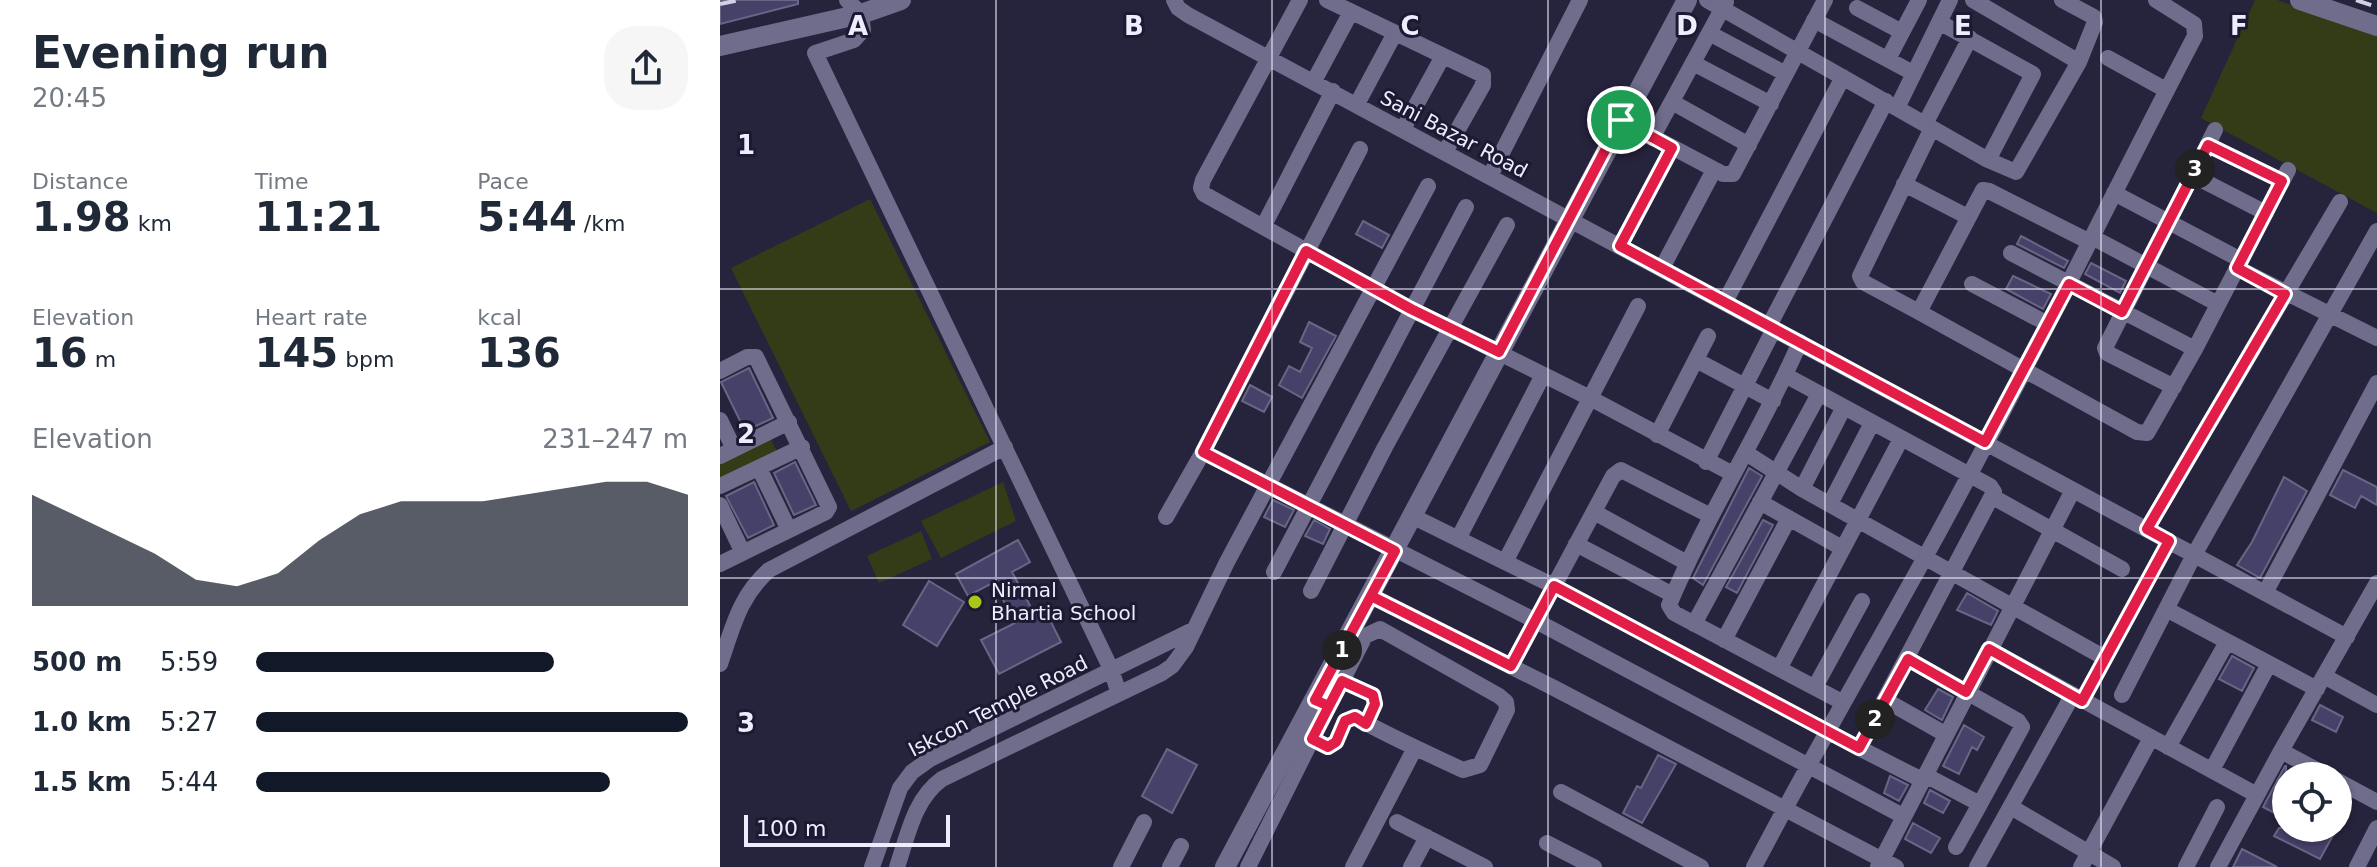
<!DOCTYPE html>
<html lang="en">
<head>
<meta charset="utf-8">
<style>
	body { margin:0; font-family:"DejaVu Sans",sans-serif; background:#f6f6f7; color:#1f2937; height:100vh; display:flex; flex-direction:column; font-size:30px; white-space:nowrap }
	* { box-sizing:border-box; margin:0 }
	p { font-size:26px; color:#747a83 }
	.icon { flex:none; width:44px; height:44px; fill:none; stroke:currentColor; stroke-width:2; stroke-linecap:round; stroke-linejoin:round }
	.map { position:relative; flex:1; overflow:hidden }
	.sheet { display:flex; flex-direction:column; background:#fff; width:720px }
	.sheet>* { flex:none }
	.tools { position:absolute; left:1552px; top:762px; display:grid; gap:16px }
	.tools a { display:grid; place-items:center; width:80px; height:80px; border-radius:50%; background:#fff; box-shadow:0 2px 6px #0004; font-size:40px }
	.scale { position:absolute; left:24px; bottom:20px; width:206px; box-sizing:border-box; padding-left:8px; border:4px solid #ededfe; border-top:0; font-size:22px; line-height:28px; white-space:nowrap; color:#ededfe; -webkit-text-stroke:6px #1c1932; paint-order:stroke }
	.pin { position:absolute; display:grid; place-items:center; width:68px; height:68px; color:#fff; margin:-34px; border:4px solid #fff; border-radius:50%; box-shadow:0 2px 8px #0007 }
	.km { position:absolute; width:40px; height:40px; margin:-20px; border-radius:50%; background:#222; color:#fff; font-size:22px; line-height:40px; text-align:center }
	.round { display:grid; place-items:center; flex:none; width:84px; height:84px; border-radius:32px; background:#f6f6f7 }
	.head { display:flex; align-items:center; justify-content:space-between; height:136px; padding:0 32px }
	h1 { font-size:44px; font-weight:600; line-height:60px }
	.stats { display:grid; grid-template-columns:repeat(3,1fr); gap:12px; height:136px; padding:8px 32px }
	.stats div { display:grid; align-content:center }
	.stats b { font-size:40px; font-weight:600 }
	.stats small { font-size:22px; font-weight:400 }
	.stats p { font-size:22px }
	.chart { height:224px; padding:16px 32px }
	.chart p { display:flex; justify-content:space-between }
	.chart svg { width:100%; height:144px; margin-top:8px; fill:#111827; opacity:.7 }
	ul { padding:0 32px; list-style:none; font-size:26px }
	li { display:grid; grid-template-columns:128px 96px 1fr; align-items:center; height:60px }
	li i { height:20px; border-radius:10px; background:#111827 }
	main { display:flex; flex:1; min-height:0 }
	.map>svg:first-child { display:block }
	.green { fill:#343c17 }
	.building { fill:#454168; stroke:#686684; stroke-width:2 }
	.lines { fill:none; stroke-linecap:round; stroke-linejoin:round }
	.minor { stroke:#6f6d8b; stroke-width:16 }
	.tertiary { stroke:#6f6d8b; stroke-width:20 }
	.rail { stroke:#d2d1e4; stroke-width:4; stroke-dasharray:16 8; stroke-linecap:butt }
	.route-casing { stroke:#fff; stroke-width:16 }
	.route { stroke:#e11d48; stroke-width:10 }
	.grid { fill:none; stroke:#ededfe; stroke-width:2; stroke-opacity:0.55 }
	.poi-dot { fill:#aac718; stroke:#1c1932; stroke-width:3 }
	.labels { text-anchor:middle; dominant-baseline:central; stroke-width:6; stroke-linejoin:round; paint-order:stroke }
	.street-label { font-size:20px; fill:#ededfe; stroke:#1c1932 }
	.poi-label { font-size:20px; fill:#ededfe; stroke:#1c1932; text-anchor:start }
	.grid-label { font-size:26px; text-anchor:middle; font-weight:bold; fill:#ededfe; stroke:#1c1932; stroke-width:6; stroke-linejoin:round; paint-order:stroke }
</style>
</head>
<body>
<main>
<section class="sheet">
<div class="head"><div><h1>Evening run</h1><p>20:45</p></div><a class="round"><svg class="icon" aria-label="share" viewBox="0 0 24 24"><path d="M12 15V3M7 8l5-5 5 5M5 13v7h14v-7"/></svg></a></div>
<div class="stats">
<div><p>Distance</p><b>1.98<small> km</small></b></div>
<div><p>Time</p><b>11:21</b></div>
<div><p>Pace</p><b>5:44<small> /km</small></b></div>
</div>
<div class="stats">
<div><p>Elevation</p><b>16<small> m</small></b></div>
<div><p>Heart rate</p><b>145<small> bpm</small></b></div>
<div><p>kcal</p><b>136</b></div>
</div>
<div class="chart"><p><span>Elevation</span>231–247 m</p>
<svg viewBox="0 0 160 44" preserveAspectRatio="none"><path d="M0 44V10L10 16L20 22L30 28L40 36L50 38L60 34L70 24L80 16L90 12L100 12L110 12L120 10L130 8L140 6L150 6L160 10V44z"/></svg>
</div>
<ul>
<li><b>500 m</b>5:59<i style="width:69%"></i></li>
<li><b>1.0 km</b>5:27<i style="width:100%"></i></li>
<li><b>1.5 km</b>5:44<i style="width:82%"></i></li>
</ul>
</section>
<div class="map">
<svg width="1657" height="867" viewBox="0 0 1657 867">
	<rect width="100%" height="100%" fill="#26233d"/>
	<!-- green -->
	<path class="green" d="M1535 0H1557L1657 33V213L1481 118Z
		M150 199 270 442 131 511 11 268Z
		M49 435 58 454 0 482V459Z
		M283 482 296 521 221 558 201 521Z
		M201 531 212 559 159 583 147 556Z"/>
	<!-- building -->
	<path class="building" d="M0 0H78V4L0 24Z
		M643 221 669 235 662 248 636 234Z
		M1301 236 1348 261 1344 268 1297 244Z
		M1371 263 1406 281 1400 293 1365 274Z
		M1293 276 1331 294 1323 309 1286 289Z
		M589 322 616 336 582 398 559 385 569 366 580 372 592 348 580 342Z
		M29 368 53 418 25 431 1 382Z
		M530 385 552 397 544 412 522 401Z
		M75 462 96 505 74 515 54 473Z
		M1029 468 1042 476 983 585 973 578Z
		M1623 470 1657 487V505L1641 496 1635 508 1610 495Z
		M1564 477 1587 491 1540 578 1517 565 1532 542Z
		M34 482 54 525 28 538 6 496Z
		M553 500 574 510 565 527 544 517Z
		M594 520 610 529 603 544 585 536Z
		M1043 520 1053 525 1017 593 1006 587Z
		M298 540 310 562 292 572 314 613 324 608 341 642 279 674 261 640 295 623 274 582 248 596 236 574Z
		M209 581 244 602 217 646 183 625Z
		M1247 593 1278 611 1271 625 1237 610Z
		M1512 656 1534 668 1522 691 1499 679Z
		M1218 689 1233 697 1222 720 1205 710Z
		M1600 705 1623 717 1616 732 1592 720Z
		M1244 725 1264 737 1257 750 1252 747 1239 774 1223 766Z
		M447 749 477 765 452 813 422 796Z
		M938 755 956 764 922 823 903 813 917 786 921 788Z
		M1565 766H1566V819L1543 807Z
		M1170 776 1188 785 1179 801 1164 793Z
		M1210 790 1230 801 1223 813 1204 803Z
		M1193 823 1220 838 1211 853 1185 839Z
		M1559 828H1617L1600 859 1554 836Z
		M1522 849 1557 867H1513Z"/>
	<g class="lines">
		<!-- minor -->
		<path class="minor" d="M127 0 141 14 143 30 134 40 95 53 391 669 399 694
			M454 0 458 8 468 15 1627 637
			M580 0 483 180 481 188 484 194 691 309 870 398 1013 474
			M607 0 763 75V85L725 152
			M987 0 1268 160 1296 172 1359 62 1375 22 1374 17 1342 0
			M1253 0 1359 62
			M1137 8 1182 32
			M1094 20 1193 73
			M1219 22 1313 74 1268 160
			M989 33 1066 74
			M1388 58 1446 90
			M1168 59 1199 0
			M973 63 1051 104
			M594 81 631 12
			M952 102 1029 145
			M637 104 675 33
			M1177 108 1230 0
			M901 120 1003 174H1013L1105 0
			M1205 124 1250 38
			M683 129 723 56
			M932 138 1006 2
			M1488 145 1562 181
			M640 149 483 452 816 621 1183 816
			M1472 175 1546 213
			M770 176 860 0
			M1184 184 1248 217
			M1394 193 1521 260
			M543 227 613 91
			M1372 237 1498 304
			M1370 242 1269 191 1263 190 1199 312 1417 432 1427 433 1475 349 1568 170
			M900 246 952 148
			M1291 253 1475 349
			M942 268 994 170
			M1517 268 1657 338
			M1252 284 1328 324
			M1005 302 1123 77
			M1199 312 1143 282 1140 276 1212 128
			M1049 326 1166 101
			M1080 342C1041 432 987 514 949 605L954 613 1122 702
			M976 360 1053 401
			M0 371 27 357H36L109 507 106 512 0 564
			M1454 387 1387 353 1385 348 1495 130
			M0 420 14 449
			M937 435 988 336
			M1026 453 1082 489 1385 658
			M0 456 69 422
			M986 462 1054 329
			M39 468 69 530
			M0 486 82 447
			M1082 489 1124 407
			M1273 497 1402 569
			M1040 502 1122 548
			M1110 504 1152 423
			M0 505 23 553
			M874 512 967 563
			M692 516 785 562
			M991 516 901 470 893 476 834 586 1139 748 1274 492 1270 486 1065 375
			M446 517 483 452
			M1427 529 1620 202
			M738 539 823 375
			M856 544 953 595
			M554 572 746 207
			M591 591 665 447 787 225
			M1545 593 1657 383
			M651 596 834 688 1176 867
			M1446 609 1597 689
			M974 624 1099 394
			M1004 640 1069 518
			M1269 649 1537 795
			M1188 659 1298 721 1302 727 1260 804 1205 775
			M0 664C13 627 19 597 49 570L285 447
			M791 666 834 586 785 562 918 306
			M1059 669 1181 439
			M1604 676 1657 705
			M1095 687 1142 601
			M1402 695 1474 555 1657 231
			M1165 700 1225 734
			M1362 701 1449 541
			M592 739 622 681
			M1448 747 1507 642
			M1139 748 1202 780
			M1561 751 1608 776
			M1492 770 1549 664
			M1618 781 1657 802
			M841 792 981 867
			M1291 807 1393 867
			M677 822 765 867
			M827 843 874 867
			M1236 847 1260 804
			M152 867 180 788 192 772 210 759 475 629
			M177 867C188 835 194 799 222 779L442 673 452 666 466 647 507 562 708 186
			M401 867 424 822
			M450 867 461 846
			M528 867 592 739 608 747 616 742 625 721 635 717C670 737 707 753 743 770L760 765 787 710 786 702 779 696 660 629 645 636 622 681 653 695 655 704 646 724
			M633 867 695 748
			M691 867 707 837
			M1034 867C1088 763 1147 662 1204 559 1299 387 1384 210 1475 36L1474 24 1436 0
			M1158 867 1353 490
			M1257 867 1352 696
			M1361 867 1431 738
			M1466 867 1497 807
			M1498 867 1561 751 1657 583
			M1637 867 1657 828"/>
		<!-- tertiary -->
		<path class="tertiary" d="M1580 0 1657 26
			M0 46 141 14 181 0
			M505 867 967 0"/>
		<!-- rail -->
		<path class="rail" d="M1636 0 1657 7
			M0 4 19 0"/>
	</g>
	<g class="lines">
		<defs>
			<path id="route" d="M901 120 779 352 691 309 586 251 483 452 675 551 595 700 609 706 622 681 653 695 655 704 646 724 635 717 625 721 616 742 608 747 592 739 609 706 595 700 651 596 791 666 834 586 1139 748 1188 659 1246 692 1269 649 1362 701 1449 541 1427 529 1565 294 1517 268 1562 181 1488 145 1402 312 1349 284 1265 442 900 246 952 148 901 120"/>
		</defs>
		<!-- route casing -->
		<use href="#route" class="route-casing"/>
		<!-- route -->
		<use href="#route" class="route"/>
	</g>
	<!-- grid -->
	<path class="grid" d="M276 0V867M552 0V867M828 0V867M1105 0V867M1381 0V867M0 289H1657M0 578H1657"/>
	<!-- markers -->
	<circle class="poi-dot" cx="255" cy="602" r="8"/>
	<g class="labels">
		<!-- street labels -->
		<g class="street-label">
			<text transform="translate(734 134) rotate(28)">Sani Bazar Road</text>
			<text transform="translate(278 706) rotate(-27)">Iskcon Temple Road</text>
		</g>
		<!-- poi labels -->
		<g class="poi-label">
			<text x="271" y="590">Nirmal<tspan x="271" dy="23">Bhartia School</tspan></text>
		</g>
	</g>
	<g class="grid-label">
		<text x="138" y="35">A</text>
		<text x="414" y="35">B</text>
		<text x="690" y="35">C</text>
		<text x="967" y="35">D</text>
		<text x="1243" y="35">E</text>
		<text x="1519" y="35">F</text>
		<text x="26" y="154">1</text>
		<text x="26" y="443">2</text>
		<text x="26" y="732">3</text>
	</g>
</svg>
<div class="tools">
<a><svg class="icon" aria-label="locate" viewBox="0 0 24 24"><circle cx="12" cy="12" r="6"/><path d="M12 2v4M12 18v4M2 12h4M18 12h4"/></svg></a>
</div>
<div class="scale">100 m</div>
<div class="pin" style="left:901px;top:120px;background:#1e9e55"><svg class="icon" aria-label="arrive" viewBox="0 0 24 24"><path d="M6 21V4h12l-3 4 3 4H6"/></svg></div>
<b class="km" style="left:622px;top:650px">1</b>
<b class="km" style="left:1155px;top:719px">2</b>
<b class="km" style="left:1475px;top:169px">3</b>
</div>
</main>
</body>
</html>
